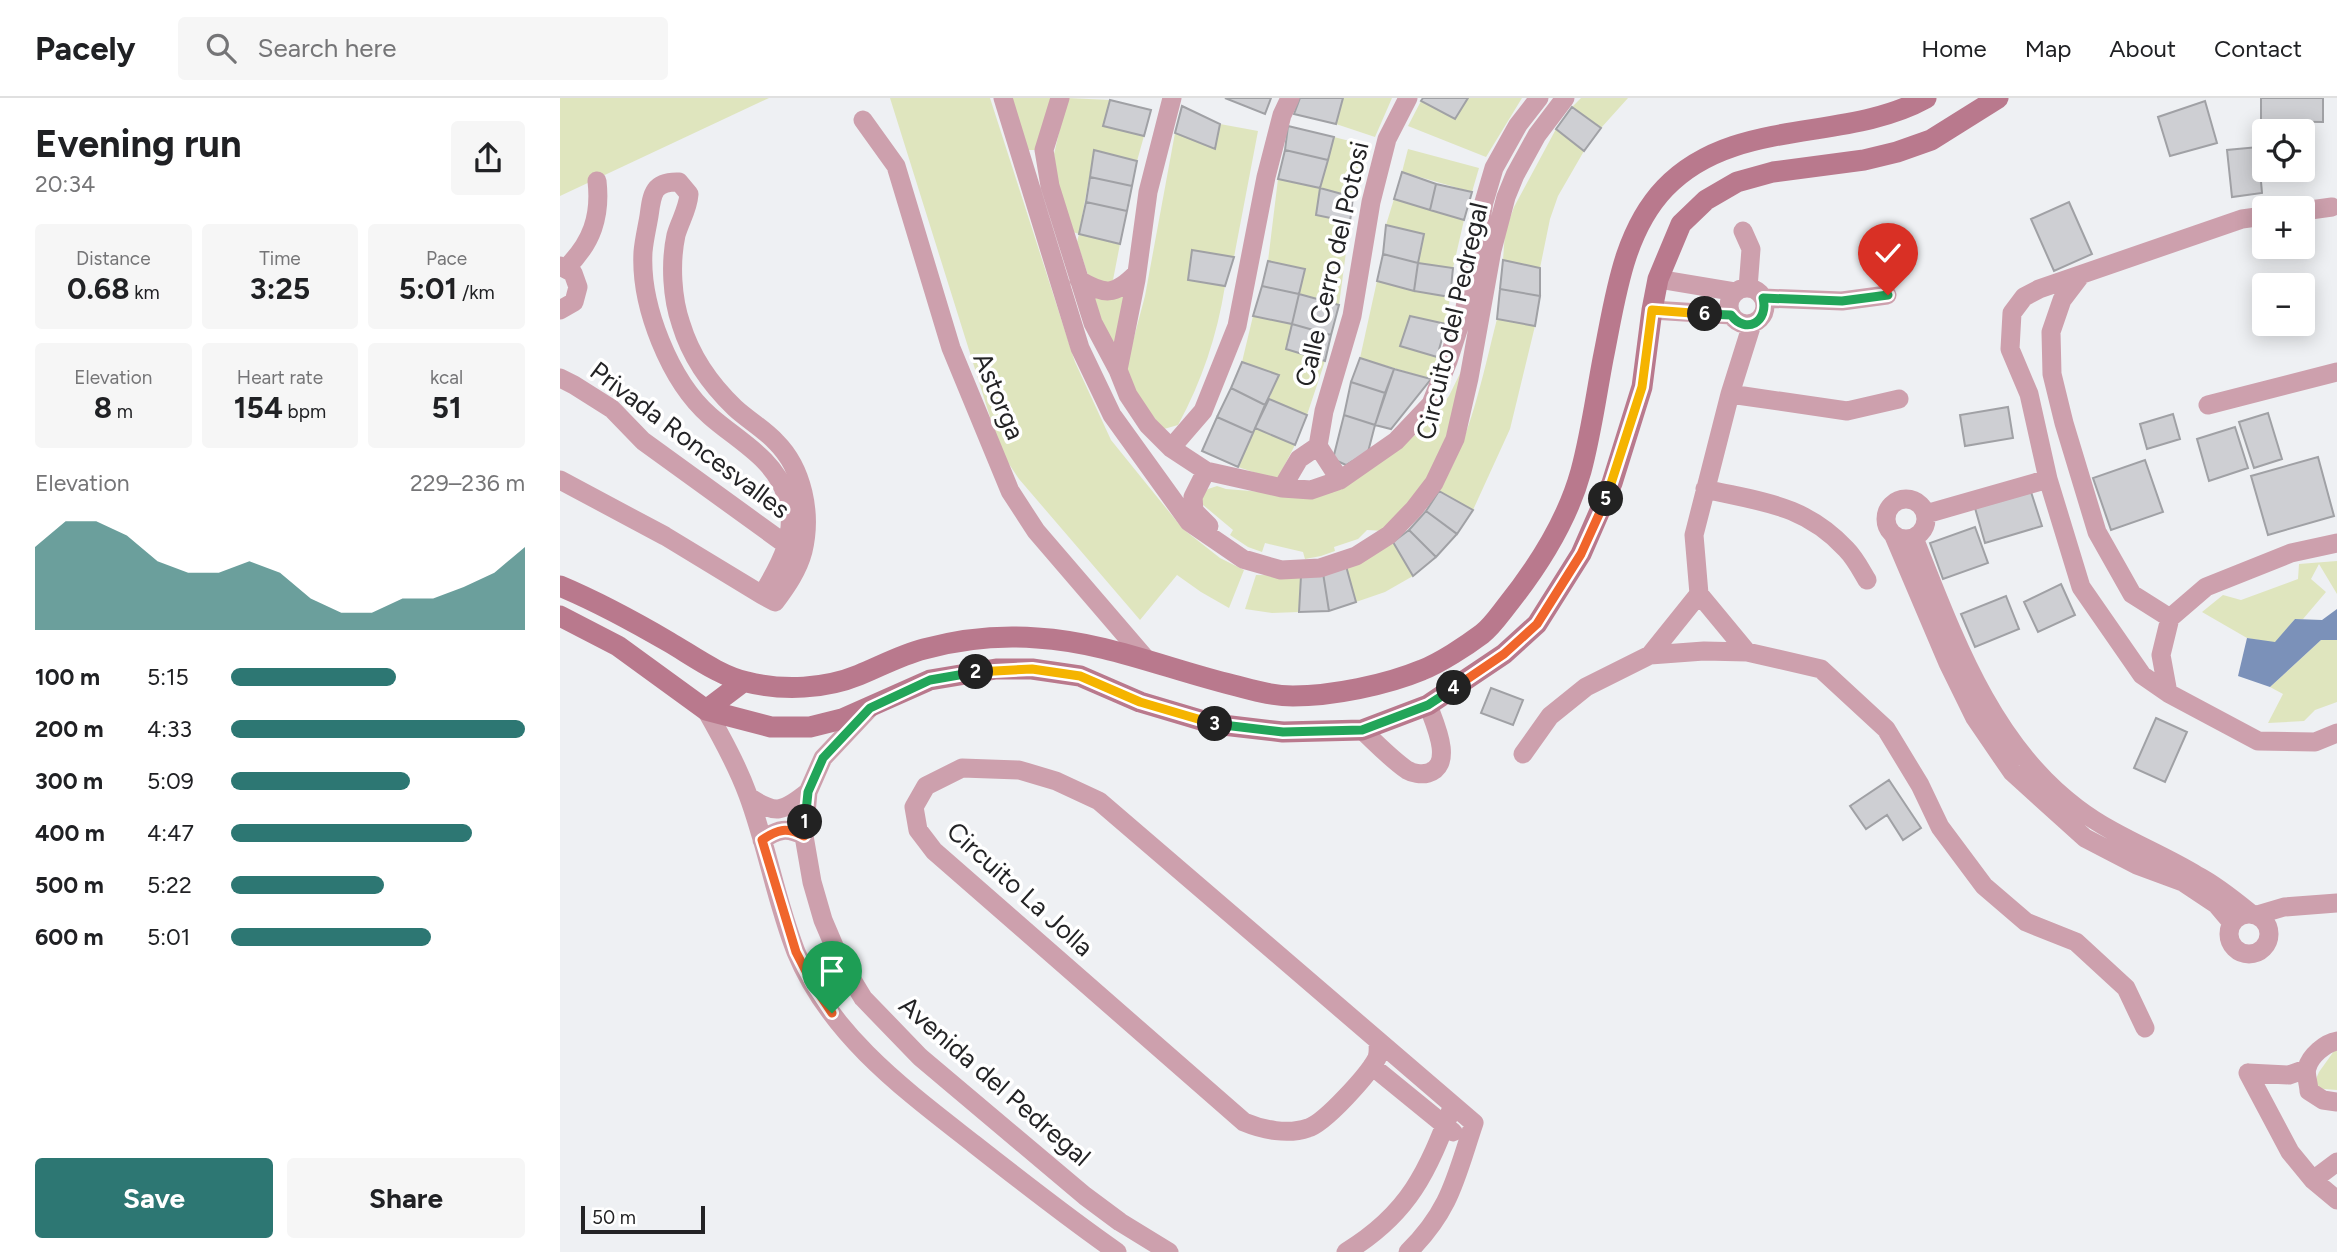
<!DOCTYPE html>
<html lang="en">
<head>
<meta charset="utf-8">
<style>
	body { margin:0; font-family:Figtree,sans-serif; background:#f6f6f6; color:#202124; height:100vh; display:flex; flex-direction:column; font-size:26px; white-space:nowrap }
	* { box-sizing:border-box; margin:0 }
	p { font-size:23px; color:#757577 }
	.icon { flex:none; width:38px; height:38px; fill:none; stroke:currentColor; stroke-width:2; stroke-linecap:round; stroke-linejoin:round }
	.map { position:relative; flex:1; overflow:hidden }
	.drawer { display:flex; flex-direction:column; background:#fff; width:560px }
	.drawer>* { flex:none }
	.buttons { position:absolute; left:1692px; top:21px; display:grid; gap:14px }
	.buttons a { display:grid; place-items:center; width:63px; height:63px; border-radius:7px; background:#fff; box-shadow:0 4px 18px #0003; font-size:35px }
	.scale { position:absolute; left:21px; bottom:18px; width:124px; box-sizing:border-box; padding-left:7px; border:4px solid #232325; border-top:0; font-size:19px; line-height:24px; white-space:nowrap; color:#232325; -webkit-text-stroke:5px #fff; paint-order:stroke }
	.pin { position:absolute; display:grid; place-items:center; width:60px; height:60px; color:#fff; margin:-72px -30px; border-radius:50% 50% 50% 0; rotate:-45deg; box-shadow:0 0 7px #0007 }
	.pin .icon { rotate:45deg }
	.km { position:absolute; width:35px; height:35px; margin:-18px; border-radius:50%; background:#222; color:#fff; font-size:19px; line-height:35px; text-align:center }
	.round { display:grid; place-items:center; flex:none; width:74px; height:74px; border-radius:7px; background:#f6f6f6 }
	.head { display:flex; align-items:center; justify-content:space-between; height:119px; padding:0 35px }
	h1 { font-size:38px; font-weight:700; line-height:52px }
	.figures { display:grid; grid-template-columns:repeat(3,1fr); gap:10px; height:119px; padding:7px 35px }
	.figures div { display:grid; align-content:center; border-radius:7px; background:#f6f6f6; text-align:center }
	.figures b { font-size:30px; font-weight:700 }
	.figures small { font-size:19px; font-weight:400 }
	.figures p { font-size:19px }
	.chart { height:196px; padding:14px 35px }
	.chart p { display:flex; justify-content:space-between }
	.chart svg { width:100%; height:126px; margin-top:7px; fill:#2d7773; opacity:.7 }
	.action { display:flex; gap:14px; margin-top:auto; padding:14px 35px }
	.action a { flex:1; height:80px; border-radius:7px; background:#2d7773; color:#fff; font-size:28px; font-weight:700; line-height:80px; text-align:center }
	.action a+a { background:#f6f6f6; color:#202124 }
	ul { padding:0 35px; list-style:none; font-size:23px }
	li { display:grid; grid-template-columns:112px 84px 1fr; align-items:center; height:52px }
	li i { height:18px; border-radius:9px; background:#2d7773 }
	header { display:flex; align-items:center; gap:42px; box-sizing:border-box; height:98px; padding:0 35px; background:#fff; border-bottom:2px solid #e0e0e0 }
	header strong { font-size:33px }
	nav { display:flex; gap:38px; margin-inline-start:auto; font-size:24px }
	.search { width:490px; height:63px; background:#f6f6f6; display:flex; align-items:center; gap:18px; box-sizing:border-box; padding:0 24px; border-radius:7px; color:#757577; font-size:26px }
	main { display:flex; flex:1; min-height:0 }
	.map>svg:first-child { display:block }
	.green { fill:#dfe5be }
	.water { fill:#7b91b9 }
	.building { fill:#cecfd3; stroke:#a0a1a5; stroke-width:2 }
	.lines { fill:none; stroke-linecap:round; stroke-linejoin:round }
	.street { stroke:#cda0ad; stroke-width:19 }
	.secondary { stroke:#b9798d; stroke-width:21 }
	.split-1-casing { stroke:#fff; stroke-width:14 }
	.split-2-casing { stroke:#fff; stroke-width:14 }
	.split-3-casing { stroke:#fff; stroke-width:14 }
	.split-4-casing { stroke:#fff; stroke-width:14 }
	.split-5-casing { stroke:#fff; stroke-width:14 }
	.split-6-casing { stroke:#fff; stroke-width:14 }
	.split-7-casing { stroke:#fff; stroke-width:14 }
	.split-1 { stroke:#f0652b; stroke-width:9 }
	.split-2 { stroke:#22a559; stroke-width:9 }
	.split-3 { stroke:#f5b400; stroke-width:9 }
	.split-4 { stroke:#22a559; stroke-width:9 }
	.split-5 { stroke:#f0652b; stroke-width:9 }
	.split-6 { stroke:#f5b400; stroke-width:9 }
	.split-7 { stroke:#22a559; stroke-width:9 }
	.labels { text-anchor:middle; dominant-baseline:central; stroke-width:7; stroke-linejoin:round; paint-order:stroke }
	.street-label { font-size:26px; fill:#232325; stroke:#fff }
</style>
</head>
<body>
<header>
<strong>Pacely</strong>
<div class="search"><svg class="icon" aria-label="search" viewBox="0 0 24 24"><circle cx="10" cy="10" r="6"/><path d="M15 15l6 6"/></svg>Search here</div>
<nav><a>Home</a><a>Map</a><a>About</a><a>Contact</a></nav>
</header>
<main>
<section class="drawer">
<div class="head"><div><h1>Evening run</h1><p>20:34</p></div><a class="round"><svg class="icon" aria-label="share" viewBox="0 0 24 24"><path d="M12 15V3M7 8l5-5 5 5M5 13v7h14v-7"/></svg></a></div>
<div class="figures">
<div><p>Distance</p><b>0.68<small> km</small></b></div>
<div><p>Time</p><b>3:25</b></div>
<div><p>Pace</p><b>5:01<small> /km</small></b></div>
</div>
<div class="figures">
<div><p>Elevation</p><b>8<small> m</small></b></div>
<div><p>Heart rate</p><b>154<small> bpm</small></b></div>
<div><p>kcal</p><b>51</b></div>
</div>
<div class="chart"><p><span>Elevation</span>229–236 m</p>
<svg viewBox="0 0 160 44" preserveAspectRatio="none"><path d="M0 44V15L10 6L20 6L30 11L40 20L50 24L60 24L70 20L80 24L90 33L100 38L110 38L120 33L130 33L140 29L150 24L160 15V44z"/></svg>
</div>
<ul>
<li><b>100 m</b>5:15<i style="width:56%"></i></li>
<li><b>200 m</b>4:33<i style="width:100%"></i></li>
<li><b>300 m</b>5:09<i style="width:61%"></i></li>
<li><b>400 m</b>4:47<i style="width:82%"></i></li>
<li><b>500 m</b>5:22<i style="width:52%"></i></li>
<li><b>600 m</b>5:01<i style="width:68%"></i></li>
</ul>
<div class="action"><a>Save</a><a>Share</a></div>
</section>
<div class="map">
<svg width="1777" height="1154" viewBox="0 0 1777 1154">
	<rect width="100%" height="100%" fill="#eef0f3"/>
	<!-- green -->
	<path class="green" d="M0 0H209L0 98Z
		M330 0H430L515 264 551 342 623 431 660 460 684 472 669 510 641 494 617 477 580 522 459 381 441 354Z
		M443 0H500L484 52H459Z
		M507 0 550 2 543 28 584 38 577 63 534 53 519 135 560 146 553 182 545 187 529 180 517 144 519 136 513 134 499 95 494 56Z
		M783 0H832L815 39 776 26Z
		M908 0H962L926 59 848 28 861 3 895 21Z
		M1021 0H1068L1041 30 1012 9Z
		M660 26 698 33 674 159 632 152 628 182 665 188C657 238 642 283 618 327L604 331 585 309 565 273 585 198 615 35 654 50Z
		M996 31 1024 53 998 98 990 121 980 170 943 162 945 134 954 109Z
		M774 39 809 48 793 99 760 90 756 117 790 124 779 207 739 196 745 171 708 163 718 81 760 90Z
		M848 51 919 70 912 94 842 74Z
		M834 101 904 122 893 170 858 165 864 136 826 127Z
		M817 183 854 193 890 199 886 226 850 218 841 248 877 259 871 281 800 260Z
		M569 184 558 271 522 186Z
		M693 218 732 226 726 251 765 263 747 317 709 301 718 277 682 264Z
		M937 221 975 228 950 331 913 412 879 393C911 339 922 280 937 221Z
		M908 259 878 368 825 433 807 432 798 441 774 449 775 453 761 458 745 461 743 454 705 445 702 454 688 449 670 437 673 432 642 406V397L648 391 657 388 666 391 727 396 817 367 864 330 889 298Z
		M695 330 735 347 717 382 678 369Z
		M833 444 853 478 825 494 796 504 786 468Z
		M1777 463V496L1759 466 1751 481 1766 494 1743 521H1735L1715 545 1687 540 1642 514 1663 497 1681 502 1738 481 1739 466Z
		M696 477 741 478 739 514 712 515 685 511Z
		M1761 542H1777V604L1755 612 1744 623 1708 625 1723 596 1710 589Z
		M1774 953H1777V992L1752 990 1759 974Z"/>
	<!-- water -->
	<path class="water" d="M1777 511V542H1761L1710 589 1678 578 1687 540 1715 544 1735 521 1762 522Z"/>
	<!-- building -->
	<path class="building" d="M665 0H711L705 16Z
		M740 0H783L776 26 734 16Z
		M863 0H908L895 21 861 3Z
		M1701 0H1763V24L1701 23Z
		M550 2 591 12 584 38 543 28Z
		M1645 3 1657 45 1610 58 1598 19Z
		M622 8 660 26 655 51 615 35Z
		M1012 9 1041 30 1024 53 996 31Z
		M728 28 774 39 768 62 725 52Z
		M1698 49 1702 95 1672 99 1667 52Z
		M534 52 577 63 572 88 530 79Z
		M725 52 768 62 760 90 718 81Z
		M842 74 876 86 870 112 834 101Z
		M530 79 572 88 567 113 526 104Z
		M876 86 912 94 904 122 870 112Z
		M760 90 793 99 790 124 756 117Z
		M526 104 567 113 560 146 519 136Z
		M1509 104 1532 156 1494 173 1471 121Z
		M826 127 864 136 858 165 823 156Z
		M632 152 674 159 665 188 628 182Z
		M823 156 858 165 854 193 817 183Z
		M943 162 980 170V198L940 191Z
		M708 163 745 171 739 196 702 188Z
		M858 165 893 170 890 199 854 193Z
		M702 188 739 196 732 226 693 218Z
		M940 191 980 198 975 228 937 221Z
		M739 196 779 207 771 237 732 226Z
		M850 218 886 226 877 259 840 248Z
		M732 226 771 237 765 263 726 251Z
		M800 260 834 271 825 295 791 284Z
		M682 264 719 277 705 307 671 290Z
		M834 271 871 281 831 331 815 327Z
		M791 284 825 295 815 327 784 317Z
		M671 290 705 307 693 335 657 319Z
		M709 301 747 317 735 347 695 330Z
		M1448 309 1453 340 1405 348 1400 317Z
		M1708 315 1722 361 1694 370 1679 324Z
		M1613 316 1620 341 1587 351 1580 326Z
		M784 317 815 327 808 354 786 367 773 361Z
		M657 319 693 335 678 369 642 353Z
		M1675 329 1688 370 1649 383 1637 341Z
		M1758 359 1774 418 1708 437 1691 378Z
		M1585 362 1603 414 1551 432 1533 380Z
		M879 393 913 412 897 436 866 413Z
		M1471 394 1482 428 1425 445 1415 410Z
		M866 413 897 436 876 459 849 432Z
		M1415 429 1428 465 1383 481 1370 445Z
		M849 432 876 459 853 478 833 444Z
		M786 468 796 504 769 513 763 475Z
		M763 475 769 513 739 514 741 478Z
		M1501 486 1515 517 1478 534 1464 504Z
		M1446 498 1459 531 1415 549 1401 516Z
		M931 590 963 602 953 627 921 615Z
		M1596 620 1627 634 1605 684 1574 670Z
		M1329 682 1361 730 1343 742 1327 717 1306 731 1290 708Z"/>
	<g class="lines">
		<!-- street -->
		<path class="street" d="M443 0 520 250 552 317 629 424 683 461 721 472 760 470 796 458 829 437 854 411 874 385 895 341 909 280 932 152 946 99 955 77 977 37 1005 0
			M500 0 484 52 490 88 533 225 558 272 568 297 588 327 611 350 646 373 722 390 751 392 780 382 836 343 871 306 888 263 905 210 924 104 934 70 958 27 979 0
			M303 22 336 68 391 250 450 393 476 433 586 561
			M1743 113 1772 109
			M1704 118 1682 121 1479 191 1464 199 1452 215 1450 251 1469 296 1488 381 1521 489 1582 577 1608 595 1698 643 1755 644 1777 635
			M1183 133 1191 151 1188 190
			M0 168 13 175 18 189 14 204 0 212
			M6 170C32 145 41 118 37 83
			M1521 177 1502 202 1491 234 1492 276 1504 325 1537 434 1572 496 1610 520
			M1098 181 1176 194
			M519 182C545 197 554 198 576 176
			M1169 208a18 18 0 1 1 36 0a18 18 0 1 1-36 0Z
			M1203 200 1282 203 1327 197
			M1092 212 1171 217
			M558 272 576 182 588 94 612 0
			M0 280 14 287 52 311 83 343 228 448
			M1170 296 1287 313 1339 301
			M1648 307 1777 274
			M611 350 643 313 677 228 706 79 722 17 730 0
			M646 373 633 399 634 413 649 428
			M0 382 105 438 202 497 215 504C227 488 238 472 243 453 252 416 243 371 216 344 204 331 188 322 175 310 151 287 131 259 121 226 112 200 110 165 116 137 120 123 128 111 129 96L119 84C93 83 92 96 89 118 87 130 84 142 83 154 80 208 110 283 150 318 177 342 214 360 226 397 239 434 221 466 202 497
			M780 382 758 348 764 313 792 218 811 104 827 41 848 0
			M722 390 739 361 758 348
			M1145 391C1201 404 1244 406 1286 451 1295 460 1301 472 1307 482
			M1326 421a20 20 0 1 1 40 0a20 20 0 1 1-40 0Z
			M1366 416 1488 381
			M1334 438 1388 565 1415 620 1452 674 1525 740 1577 767 1623 784 1656 806 1672 825
			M1354 440C1393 537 1430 645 1517 710 1555 739 1599 754 1638 778 1657 788 1674 802 1690 815
			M1187 554 1139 496 1134 437 1170 296 1192 226
			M1090 557 1139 496
			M1608 595 1601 557 1610 520 1646 489 1731 455 1777 445
			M310 610 263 660 248 694 244 738 252 784 263 822 280 862 303 900 360 959 525 1098 560 1124 609 1154
			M146 612C162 640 177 667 188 697 207 748 216 803 236 854 270 937 345 992 414 1046 461 1083 508 1120 557 1154
			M802 632C816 645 831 661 847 672 852 675 861 677 868 675 895 667 874 624 868 607
			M963 656 990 618 1026 589 1090 557 1144 553 1187 554 1261 571 1326 631 1360 687 1380 729 1424 788 1466 824 1516 844 1566 890 1585 930
			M189 699C216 717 223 714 248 694
			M202 742C218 731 227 729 244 738
			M1669 836a20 20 0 1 1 40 0a20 20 0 1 1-40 0Z
			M1697 817 1724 809 1777 805
			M1777 943C1765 945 1750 958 1747 970 1745 976 1749 987 1749 993L1763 1002 1777 1004
			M818 944C818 950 819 954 817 960 809 976 765 1025 748 1030 728 1037 703 1032 684 1024L374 753 358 732 354 709 366 688 402 670 459 672 496 683 539 703 914 1025C896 1078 891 1112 848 1154
			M812 968 893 1034
			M1688 975 1730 1054 1753 1082 1777 1102
			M1688 975 1729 977 1746 971
			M1753 1082 1777 1064
			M786 1154C850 1115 867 1074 893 1007"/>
		<!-- secondary -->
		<path class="secondary" d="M0 488C38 504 73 523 109 544 133 558 160 578 187 584 223 593 265 591 299 577 321 568 341 557 364 551 401 541 439 537 477 540 545 544 607 571 673 587 693 592 712 598 733 598 772 598 826 587 862 572 880 565 906 548 922 536 931 529 938 519 945 510 978 469 1007 424 1021 373 1031 336 1036 298 1043 261 1055 203 1062 135 1105 90 1174 18 1285 45 1366 0
			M0 518 58 548 146 612 211 629H250L282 621 370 582 436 571H472L520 578 580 604 654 626 723 634 802 632 868 607 944 556 977 526 1021 456 1052 385 1082 289 1092 212 1098 181 1121 126 1146 102 1177 84 1213 74 1304 62 1337 54 1371 42 1438 0
			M146 612 183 584"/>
	</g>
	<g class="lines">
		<defs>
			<path id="split-1" d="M245 724 244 738C227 729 218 731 202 742L236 854 252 885 272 915"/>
			<path id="split-2" d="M245 724 248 694 263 660 310 610 370 582 416 574"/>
			<path id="split-3" d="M416 574 472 571 520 578 580 604 655 626"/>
			<path id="split-4" d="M655 626 723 634 802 632 868 607 894 590"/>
			<path id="split-5" d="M894 590 944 556 977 526 1021 456 1046 401"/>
			<path id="split-6" d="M1046 401 1082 289 1092 212 1145 216"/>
			<path id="split-7" d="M1145 216 1171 217C1186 237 1209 224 1203 200L1282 203 1328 197"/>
		</defs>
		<!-- split-1 casing -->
		<use href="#split-1" class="split-1-casing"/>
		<!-- split-2 casing -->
		<use href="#split-2" class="split-2-casing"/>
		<!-- split-3 casing -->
		<use href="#split-3" class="split-3-casing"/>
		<!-- split-4 casing -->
		<use href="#split-4" class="split-4-casing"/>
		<!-- split-5 casing -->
		<use href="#split-5" class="split-5-casing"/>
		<!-- split-6 casing -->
		<use href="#split-6" class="split-6-casing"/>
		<!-- split-7 casing -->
		<use href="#split-7" class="split-7-casing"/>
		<!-- split-1 -->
		<use href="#split-1" class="split-1"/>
		<!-- split-2 -->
		<use href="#split-2" class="split-2"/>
		<!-- split-3 -->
		<use href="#split-3" class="split-3"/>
		<!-- split-4 -->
		<use href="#split-4" class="split-4"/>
		<!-- split-5 -->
		<use href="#split-5" class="split-5"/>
		<!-- split-6 -->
		<use href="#split-6" class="split-6"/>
		<!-- split-7 -->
		<use href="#split-7" class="split-7"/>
	</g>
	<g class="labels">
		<!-- street labels -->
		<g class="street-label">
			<text transform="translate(772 166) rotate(-77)">Calle Cerro del Potosi</text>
			<text transform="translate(892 223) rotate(-77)">Circuito del Pedregal</text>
			<text transform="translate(439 298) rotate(67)">Astorga</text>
			<text transform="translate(130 342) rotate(37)">Privada Roncesvalles</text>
			<text transform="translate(460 791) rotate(42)">Circuito La Jolla</text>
			<text transform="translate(435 983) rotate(41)">Avenida del Pedregal</text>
		</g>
	</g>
</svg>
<div class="buttons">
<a><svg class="icon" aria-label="locate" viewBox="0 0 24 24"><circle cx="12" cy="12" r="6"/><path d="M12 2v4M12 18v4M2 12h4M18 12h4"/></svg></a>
<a>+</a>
<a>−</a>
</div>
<div class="scale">50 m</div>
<div class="pin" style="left:272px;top:915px;background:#1e9e55"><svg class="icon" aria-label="arrive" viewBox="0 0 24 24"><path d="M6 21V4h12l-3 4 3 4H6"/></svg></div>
<div class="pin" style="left:1328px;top:197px;background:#d93025"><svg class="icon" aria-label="check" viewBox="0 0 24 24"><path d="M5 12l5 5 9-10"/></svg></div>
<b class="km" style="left:245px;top:724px">1</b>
<b class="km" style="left:416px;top:574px">2</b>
<b class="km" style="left:655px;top:626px">3</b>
<b class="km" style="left:894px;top:590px">4</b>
<b class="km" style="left:1046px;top:401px">5</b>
<b class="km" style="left:1145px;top:216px">6</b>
</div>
</main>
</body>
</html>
